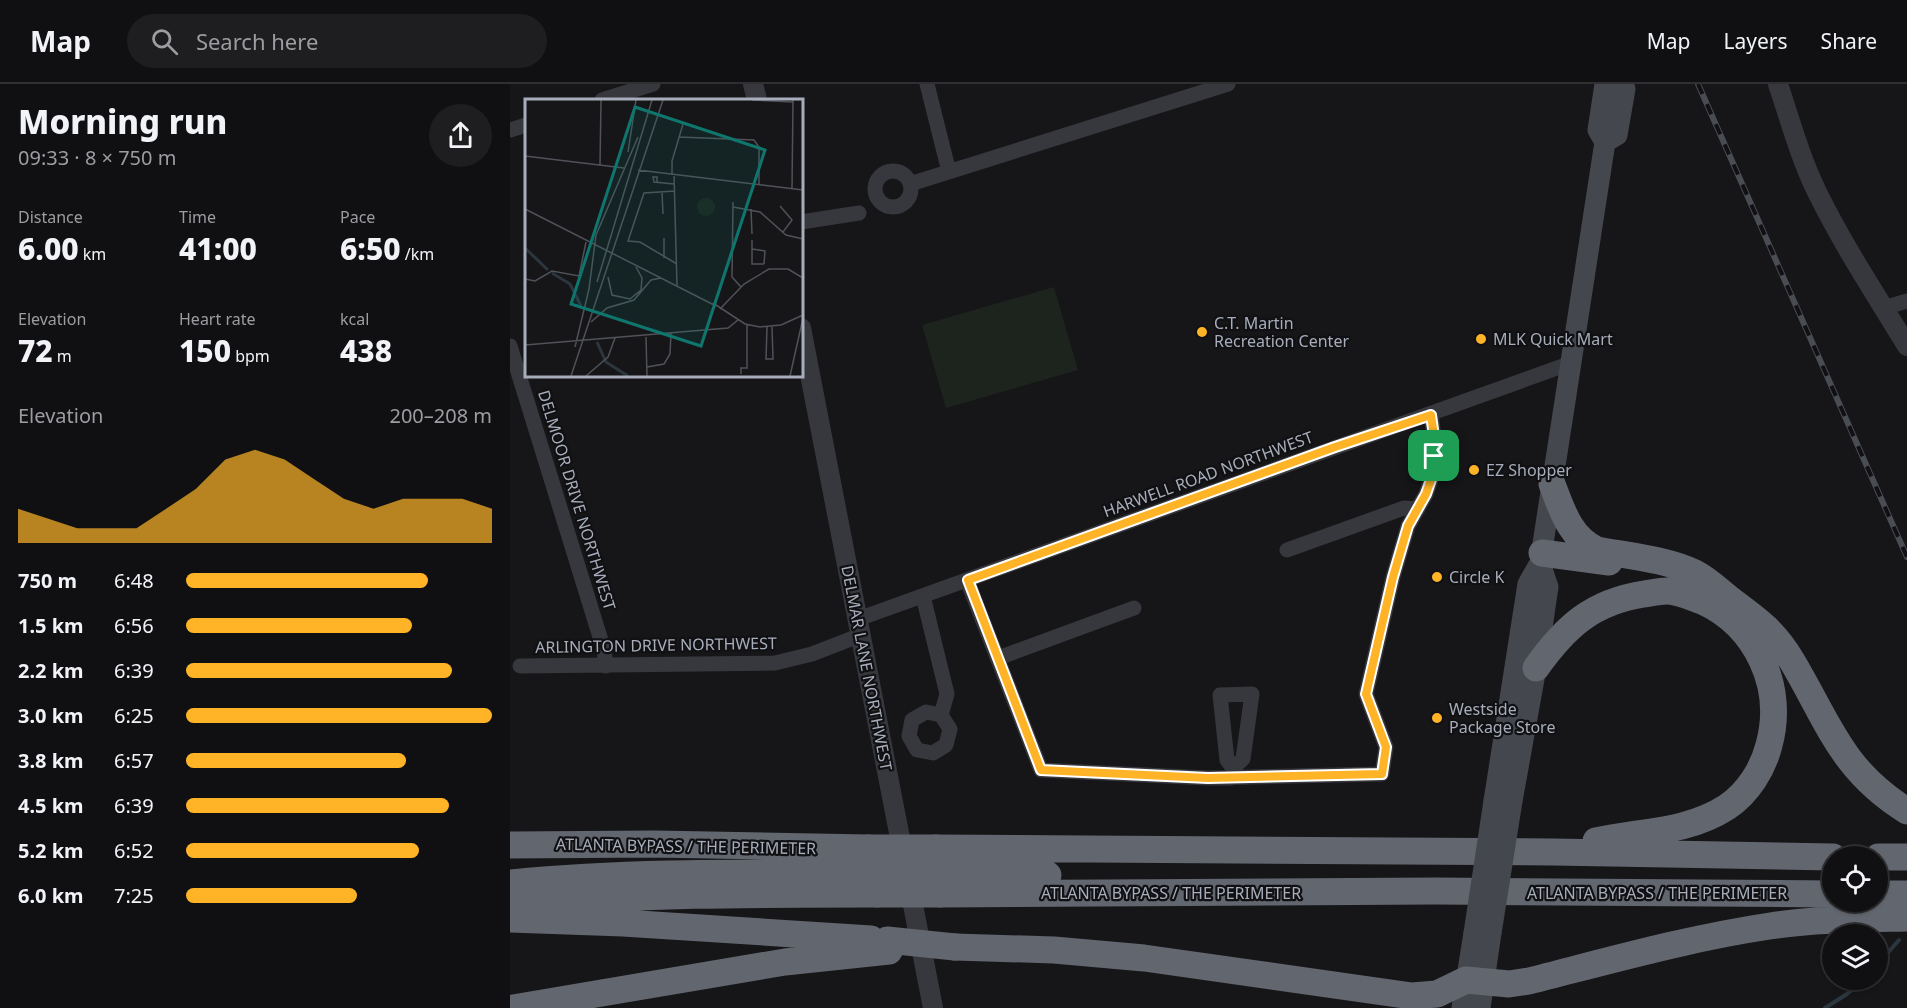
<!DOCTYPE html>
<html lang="en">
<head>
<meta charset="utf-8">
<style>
	body { margin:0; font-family:"Noto Sans",sans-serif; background:#1e1e21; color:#f1f3f6; height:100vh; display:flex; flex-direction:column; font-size:22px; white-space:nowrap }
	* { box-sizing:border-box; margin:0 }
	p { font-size:20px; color:#9c9da0 }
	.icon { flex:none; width:33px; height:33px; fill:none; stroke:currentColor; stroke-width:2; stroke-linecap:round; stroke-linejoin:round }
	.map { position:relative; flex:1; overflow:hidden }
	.panel { display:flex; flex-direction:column; background:#101013; width:510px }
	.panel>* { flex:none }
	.buttons { position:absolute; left:1312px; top:762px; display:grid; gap:12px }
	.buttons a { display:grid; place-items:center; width:66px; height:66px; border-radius:50%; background:#101013; box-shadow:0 2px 4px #0004,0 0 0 2px #303033; font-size:30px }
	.pin { position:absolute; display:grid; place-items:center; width:51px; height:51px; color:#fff; margin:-26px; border-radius:12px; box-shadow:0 3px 9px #0006 }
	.round { display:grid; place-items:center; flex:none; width:63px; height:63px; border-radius:32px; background:#1e1e21 }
	.overview { display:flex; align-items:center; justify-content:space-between; height:102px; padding:0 18px }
	h1 { font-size:33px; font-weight:800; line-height:45px }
	.stats { display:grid; grid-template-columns:repeat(3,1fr); gap:9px; height:102px; padding:6px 18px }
	.stats div { display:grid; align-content:center }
	.stats b { font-size:30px; font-weight:800 }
	.stats small { font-size:16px; font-weight:400 }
	.stats p { font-size:16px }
	.chart { height:168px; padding:12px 18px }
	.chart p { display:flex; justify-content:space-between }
	.chart svg { width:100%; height:108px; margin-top:6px; fill:#ffb428; opacity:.7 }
	ul { padding:0 18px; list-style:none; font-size:20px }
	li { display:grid; grid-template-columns:96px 72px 1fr; align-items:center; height:45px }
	li i { height:15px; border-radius:8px; background:#ffb428 }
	header { display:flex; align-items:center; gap:36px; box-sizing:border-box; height:84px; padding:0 30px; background:#101013; border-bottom:2px solid #303033 }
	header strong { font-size:28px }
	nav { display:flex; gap:33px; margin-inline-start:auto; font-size:21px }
	.search { width:420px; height:54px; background:#1e1e21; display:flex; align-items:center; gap:15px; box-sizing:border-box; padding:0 21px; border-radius:33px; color:#9c9da0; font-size:22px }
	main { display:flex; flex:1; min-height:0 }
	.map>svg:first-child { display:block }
	.green { fill:#1c241d }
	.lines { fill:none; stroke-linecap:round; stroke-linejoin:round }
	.stream { stroke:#2b363e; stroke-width:4 }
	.minor { stroke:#37383e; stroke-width:15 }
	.tertiary { stroke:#37383e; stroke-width:20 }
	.secondary { stroke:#45474e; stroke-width:21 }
	.motorway { stroke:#62666f; stroke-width:27 }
	.rail-casing { stroke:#4a4c53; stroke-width:6 }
	.rail { stroke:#111114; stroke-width:4; stroke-dasharray:11; stroke-linecap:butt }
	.secondary-bridge { stroke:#45474e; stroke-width:21 }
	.motorway-bridge { stroke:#62666f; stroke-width:27 }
	.route-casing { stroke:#fff; stroke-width:12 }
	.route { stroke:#ffb428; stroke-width:8 }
	.poi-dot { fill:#ffb428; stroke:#111114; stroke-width:2 }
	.labels { text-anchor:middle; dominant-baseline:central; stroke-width:4.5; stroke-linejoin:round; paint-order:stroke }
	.poi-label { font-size:16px; fill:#a7adba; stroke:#111114; text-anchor:start }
	.street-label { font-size:16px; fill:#a7adba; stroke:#111114 }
	.inset-river { fill:none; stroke:#2b363e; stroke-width:3 }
	.inset-road { fill:none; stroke:#505259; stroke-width:1.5 }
	.view { fill:#0f766e; fill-opacity:0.15; stroke:#0f766e; stroke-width:3 }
	.inset-edge { fill:none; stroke:#a7adba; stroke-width:3 }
</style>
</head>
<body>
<header>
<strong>Map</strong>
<div class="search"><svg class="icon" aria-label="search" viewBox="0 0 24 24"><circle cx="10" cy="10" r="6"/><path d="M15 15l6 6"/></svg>Search here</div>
<nav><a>Map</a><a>Layers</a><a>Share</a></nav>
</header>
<main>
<section class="panel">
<div class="overview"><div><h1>Morning run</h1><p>09:33 · 8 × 750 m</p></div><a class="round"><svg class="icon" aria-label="share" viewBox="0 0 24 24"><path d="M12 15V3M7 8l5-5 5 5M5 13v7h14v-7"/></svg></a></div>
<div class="stats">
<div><p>Distance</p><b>6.00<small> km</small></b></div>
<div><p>Time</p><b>41:00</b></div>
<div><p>Pace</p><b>6:50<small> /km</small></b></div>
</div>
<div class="stats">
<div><p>Elevation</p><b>72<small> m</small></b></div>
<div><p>Heart rate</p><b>150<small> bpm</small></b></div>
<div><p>kcal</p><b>438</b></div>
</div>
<div class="chart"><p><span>Elevation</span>200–208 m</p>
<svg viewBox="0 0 160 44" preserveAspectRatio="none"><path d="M0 44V30L10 34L20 38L30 38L40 38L50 30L60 22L70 10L80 6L90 10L100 18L110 26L120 30L130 26L140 26L150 26L160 30V44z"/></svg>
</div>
<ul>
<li><b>750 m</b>6:48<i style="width:79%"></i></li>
<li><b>1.5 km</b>6:56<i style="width:74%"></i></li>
<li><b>2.2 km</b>6:39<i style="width:87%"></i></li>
<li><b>3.0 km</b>6:25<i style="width:100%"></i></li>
<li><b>3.8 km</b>6:57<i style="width:72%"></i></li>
<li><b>4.5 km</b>6:39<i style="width:86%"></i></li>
<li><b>5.2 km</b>6:52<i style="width:76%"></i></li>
<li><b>6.0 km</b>7:25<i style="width:56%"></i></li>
</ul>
</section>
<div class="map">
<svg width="1397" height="924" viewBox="0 0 1397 924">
	<rect width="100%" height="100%" fill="#161619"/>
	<!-- green -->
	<path class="green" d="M544 203 568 286 436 324 412 241Z"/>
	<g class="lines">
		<!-- stream -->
		<path class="stream" d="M1368 880 1389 856
			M1315 924 1337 910 1354 896"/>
		<!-- minor -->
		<path class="minor" d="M417 0 439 88
			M92 16 143 0
			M0 46 16 41
			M365 105a18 18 0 1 1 36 0a18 18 0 1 1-36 0Z
			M400 100 718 0
			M291 138 349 129
			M1374 224 1397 217
			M0 262 94 566 96 582
			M777 466 894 424 908 425
			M457 496 531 686 698 694 872 690 876 663 856 610 883 493 898 442 916 410 924 387V352L921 331
			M413 512 437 610 431 631 440 645 436 661 423 669 407 666 399 652 402 636 416 628 431 631
			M348 535 1061 279
			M488 574 624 524
			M10 582 265 579 302 570 351 551
			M722 694 723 684 717 676 710 611 742 610 733 675 723 684"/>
		<!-- tertiary -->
		<path class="tertiary" d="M243 0 247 16
			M1268 0C1280 36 1290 73 1307 108 1333 161 1366 211 1397 262
			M291 244 423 924"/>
		<!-- secondary -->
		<path class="secondary" d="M1095 58 1107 51 1115 5 1111 0
			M984 717 1018 500 1030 479 1095 58 1088 46 1095 0
			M1002 717 1026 584 1038 503 1030 479
			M952 924 964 849
			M970 924 981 849"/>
		<!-- motorway -->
		<path class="motorway" d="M1042 400C1052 426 1060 454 1087 466 1119 472 1155 475 1185 489 1199 496 1209 507 1221 516 1248 536 1265 548 1282 577 1319 639 1331 686 1397 727
			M1032 469 1099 478
			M1026 584C1055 543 1082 518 1134 510 1141 509 1150 507 1157 507 1168 507 1181 513 1192 517 1247 542 1275 603 1259 661 1253 685 1238 709 1217 723 1177 749 1130 747 1086 757
			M0 761 145 760 358 764
			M426 764 1043 768 1323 773
			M1368 773H1397
			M428 789 538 791
			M0 799C121 787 242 789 363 789
			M430 810 926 807 1323 810
			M1368 810H1397
			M1 821C123 810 245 810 367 810
			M0 835 113 839 361 855
			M445 863 544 866 634 874 902 912 927 910 956 896 999 900 1019 897C1098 877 1179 854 1260 842 1305 835 1351 835 1397 834
			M3 924 275 878 379 867"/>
		<defs>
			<path id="rail" d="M1188 0 1397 473"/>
		</defs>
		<!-- rail casing -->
		<use href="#rail" class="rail-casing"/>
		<!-- rail -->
		<use href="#rail" class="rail"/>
		<!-- secondary-bridge -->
		<path class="secondary-bridge" d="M964 849 984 717
			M981 849 1002 717"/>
		<!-- motorway-bridge -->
		<path class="motorway-bridge" d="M358 764H426
			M363 789H428
			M367 810H430
			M377 856 445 863"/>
	</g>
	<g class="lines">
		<defs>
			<path id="route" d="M921 331 924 352V387L916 410 898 442 883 493 856 610 876 663 872 690 698 694 531 686 458 496 825 363Z"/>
		</defs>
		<!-- route casing -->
		<use href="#route" class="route-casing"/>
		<!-- route -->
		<use href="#route" class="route"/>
	</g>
	<!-- markers -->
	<g class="poi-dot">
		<circle cx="692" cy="248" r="6"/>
		<circle cx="971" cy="255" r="6"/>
		<circle cx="964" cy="386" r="6"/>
		<circle cx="927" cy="493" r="6"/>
		<circle cx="927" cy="634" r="6"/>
	</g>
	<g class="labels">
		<!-- poi labels -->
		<g class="poi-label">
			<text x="704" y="239">C.T. Martin<tspan x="704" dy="18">Recreation Center</tspan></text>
			<text x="983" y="255">MLK Quick Mart</text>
			<text x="976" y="386">EZ Shopper</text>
			<text x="939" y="493">Circle K</text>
			<text x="939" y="625">Westside<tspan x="939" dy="18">Package Store</tspan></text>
		</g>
		<!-- street labels -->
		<g class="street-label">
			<text transform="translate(698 390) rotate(-20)">HARWELL ROAD NORTHWEST</text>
			<text transform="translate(67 416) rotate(73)">DELMOOR DRIVE NORTHWEST</text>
			<text transform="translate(146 561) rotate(-1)">ARLINGTON DRIVE NORTHWEST</text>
			<text transform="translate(357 584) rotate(79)">DELMAR LANE NORTHWEST</text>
			<text transform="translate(176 762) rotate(1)">ATLANTA BYPASS / THE PERIMETER</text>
			<text x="661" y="809">ATLANTA BYPASS / THE PERIMETER</text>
			<text x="1147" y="809">ATLANTA BYPASS / THE PERIMETER</text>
		</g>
	</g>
	<!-- overview -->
	<g transform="translate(15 15)">
		<rect width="278" height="278" fill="#161619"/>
		<path d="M172 108a9 9 0 1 1 18 0a9 9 0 1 1-18 0Z" fill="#1c241d"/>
		<path class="inset-river" d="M0 149 23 171M27 174 45 185 56 207M72 243 81 263 103 277"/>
		<path class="inset-road" d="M227 1 268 3M154 38 229 41 234 48V86M103 53 111 1M0 57 99 69M75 66 76 1M113 71 278 91M147 75V62L158 25M149 75 152 187M132 83V78H128L129 83 149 85M267 90 268 1M150 92 119 94 103 142 115 143 152 165M137 93 138 115M208 103 207 178 216 188M255 107 267 121 258 133M208 108 235 113 261 136 278 140M0 110 191 207M226 110 227 135M227 141V165H239M227 150 240 152 239 165M139 159V139M83 178 87 196 105 200 116 191 117 179 111 168M0 180 10 182 27 172 54 177 61 143M72 183 127 1M188 204 220 225 235 228 256 226 278 216M195 210 219 185 244 170H263L278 179M66 223 82 209 109 201 126 181 136 179M242 228 241 260H248L247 228M121 238 122 277M0 246 203 229 213 221M50 248 64 190 71 136 113 38M122 268 139 265 145 255 146 234M216 275V269H222V226M46 277 138 1M61 277 83 258 90 239M265 277 278 219"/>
		<path class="view" d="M110 8 240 51 176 247 46 205Z"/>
		<rect width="278" height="278" class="inset-edge"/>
	</g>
</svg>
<div class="buttons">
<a><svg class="icon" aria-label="locate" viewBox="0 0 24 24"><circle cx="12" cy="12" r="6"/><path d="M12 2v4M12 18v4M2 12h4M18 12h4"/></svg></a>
<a><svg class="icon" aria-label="layers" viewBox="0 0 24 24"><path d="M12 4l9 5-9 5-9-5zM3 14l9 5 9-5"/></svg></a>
</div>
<div class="pin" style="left:924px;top:372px;background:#1e9e55"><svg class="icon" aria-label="arrive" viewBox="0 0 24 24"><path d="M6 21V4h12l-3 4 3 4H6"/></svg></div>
</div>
</main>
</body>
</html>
